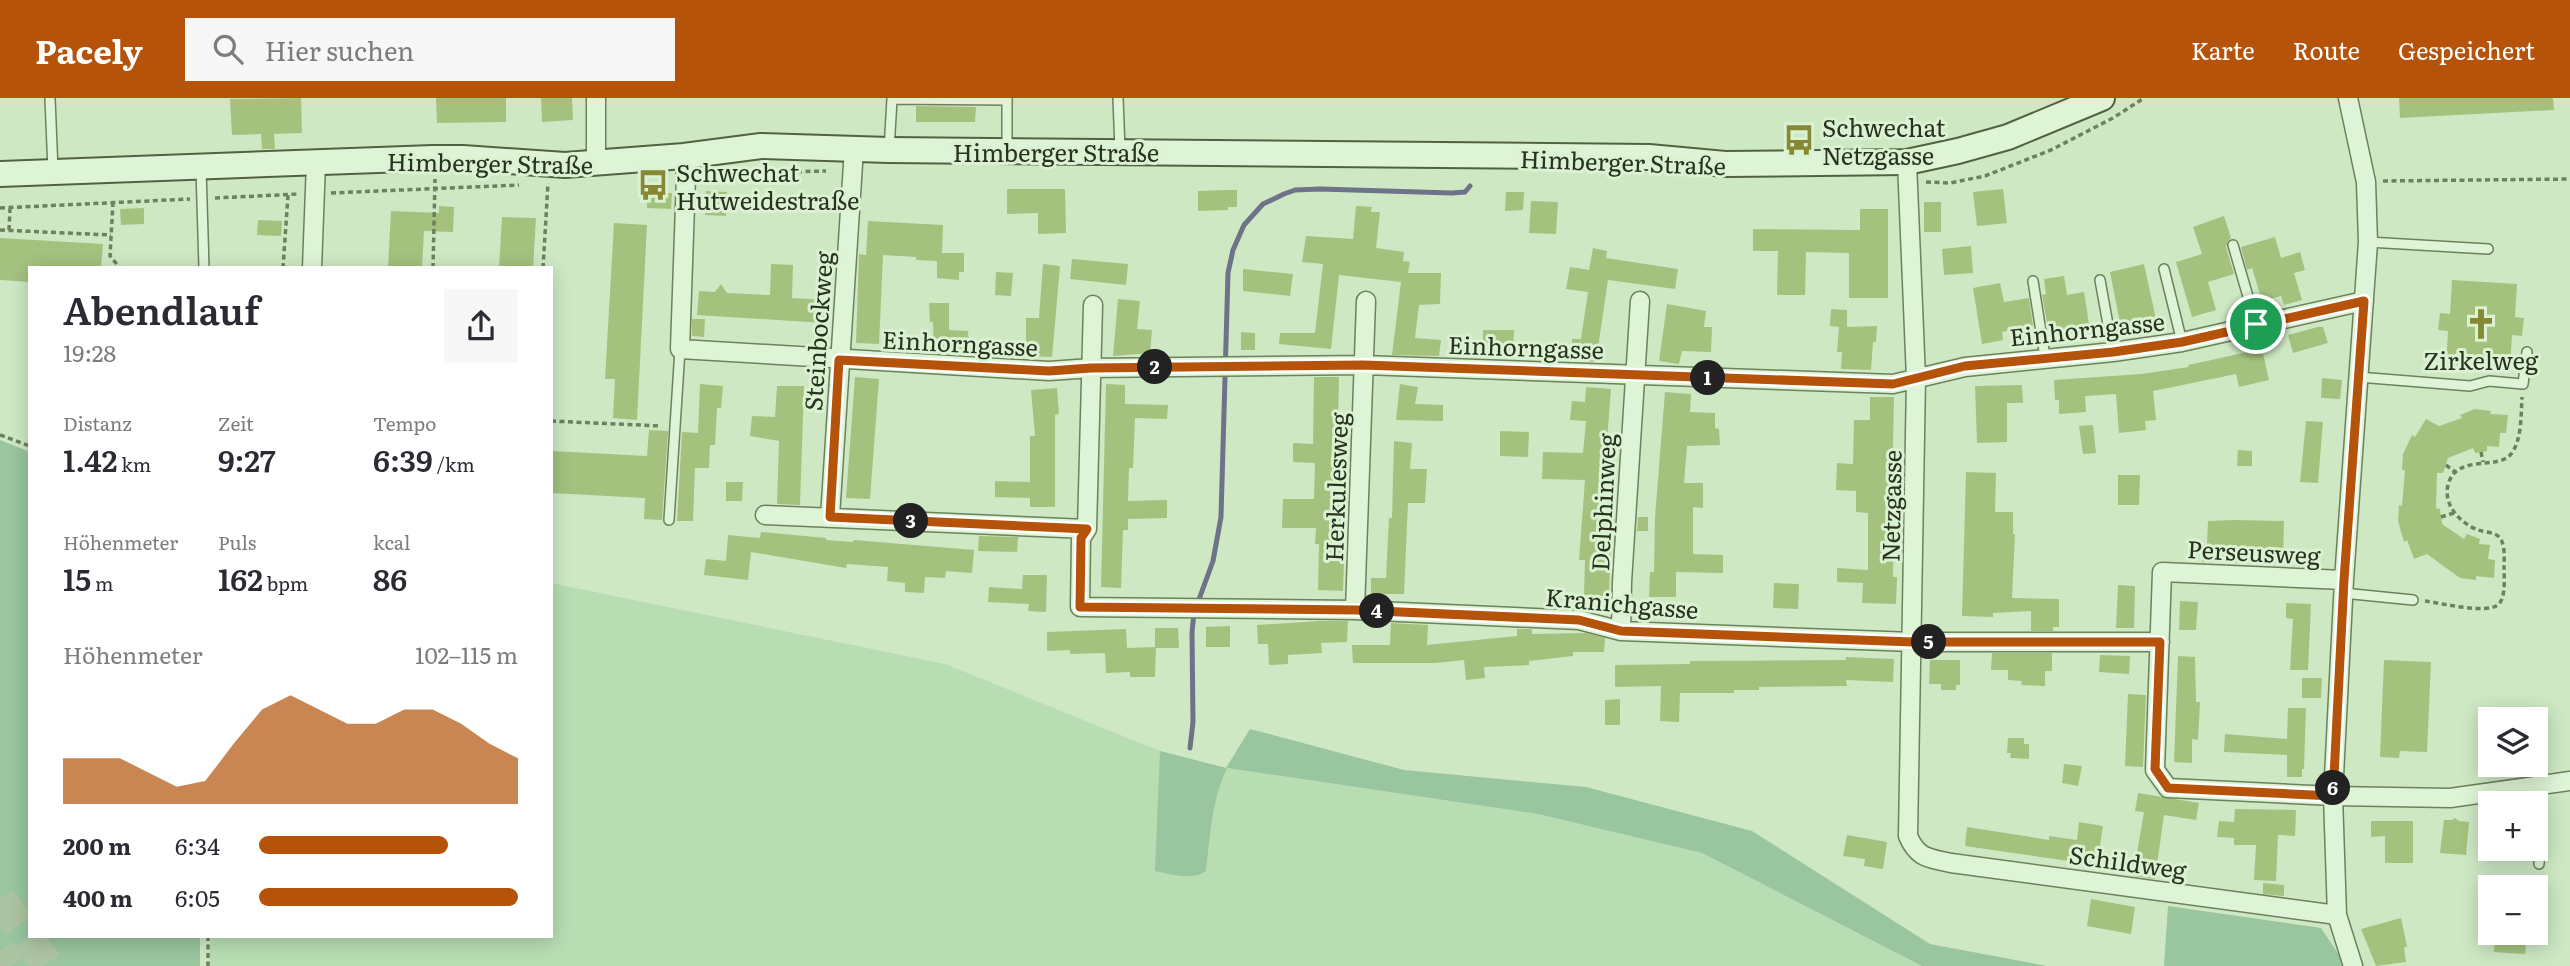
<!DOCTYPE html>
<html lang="de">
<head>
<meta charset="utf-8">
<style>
	body { margin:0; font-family:Literata,serif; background:#f7f7f7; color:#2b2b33; height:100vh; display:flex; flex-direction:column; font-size:26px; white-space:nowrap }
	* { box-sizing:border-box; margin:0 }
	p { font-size:23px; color:#7c7c81 }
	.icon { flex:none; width:38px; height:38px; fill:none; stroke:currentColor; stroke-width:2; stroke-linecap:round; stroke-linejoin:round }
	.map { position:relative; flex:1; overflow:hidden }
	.drawer { position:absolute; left:28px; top:168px; width:525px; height:672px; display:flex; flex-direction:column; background:#fff; border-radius:0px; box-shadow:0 4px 18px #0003 }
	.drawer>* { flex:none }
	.buttons { position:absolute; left:2478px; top:609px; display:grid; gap:14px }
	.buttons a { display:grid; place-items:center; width:70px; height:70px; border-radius:0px; background:#fff; box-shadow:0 4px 18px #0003; font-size:35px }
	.pin { position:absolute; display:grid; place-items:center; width:60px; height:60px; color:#fff; margin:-30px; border:4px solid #fff; border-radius:50%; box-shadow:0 2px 7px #0007 }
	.km { position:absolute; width:35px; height:35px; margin:-18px; border-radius:50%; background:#222; color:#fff; font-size:19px; line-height:35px; text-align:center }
	.round { display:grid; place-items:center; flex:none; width:74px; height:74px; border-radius:0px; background:#f7f7f7 }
	.headline { display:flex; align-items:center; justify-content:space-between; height:119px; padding:0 35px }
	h1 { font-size:38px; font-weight:600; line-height:52px }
	.figures { display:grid; grid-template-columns:repeat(3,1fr); gap:10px; height:119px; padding:7px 35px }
	.figures div { display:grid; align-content:center }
	.figures b { font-size:30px; font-weight:600 }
	.figures small { font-size:19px; font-weight:400 }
	.figures p { font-size:19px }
	.chart { height:196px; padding:14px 35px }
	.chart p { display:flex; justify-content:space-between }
	.chart svg { width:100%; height:126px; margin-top:7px; fill:#b45309; opacity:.7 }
	ul { padding:0 35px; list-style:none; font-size:23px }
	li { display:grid; grid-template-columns:112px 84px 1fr; align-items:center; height:52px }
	li i { height:18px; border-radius:9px; background:#b45309 }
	header { display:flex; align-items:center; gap:42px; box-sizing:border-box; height:98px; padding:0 35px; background:#b45309; color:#fff }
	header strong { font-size:33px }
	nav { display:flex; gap:38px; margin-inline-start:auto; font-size:24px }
	.search { width:490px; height:63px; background:#f7f7f7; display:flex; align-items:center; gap:18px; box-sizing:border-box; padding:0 24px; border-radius:0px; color:#7c7c81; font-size:26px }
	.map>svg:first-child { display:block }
	.farmland { fill:#b8ddb2 }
	.green { fill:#99c59f }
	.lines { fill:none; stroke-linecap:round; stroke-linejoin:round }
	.stream { stroke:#6d7389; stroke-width:5 }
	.building { fill:#a4c27e }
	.highway-tunnel { stroke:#adc4a3; stroke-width:32; stroke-dasharray:32 16; stroke-linecap:butt }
	.lane-casing { stroke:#6c815c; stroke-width:12 }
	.street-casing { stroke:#6c815c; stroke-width:21 }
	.secondary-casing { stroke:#506240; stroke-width:28 }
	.path { stroke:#6c815c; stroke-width:3.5; stroke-dasharray:5 3.5; stroke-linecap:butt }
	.lane { stroke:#def4d6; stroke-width:9 }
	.street { stroke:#def4d6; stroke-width:18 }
	.secondary { stroke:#def4d6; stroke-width:24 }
	.route-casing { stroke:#fff; stroke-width:14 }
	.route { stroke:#b45309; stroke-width:9 }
	.labels { text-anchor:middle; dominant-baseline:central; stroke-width:6; stroke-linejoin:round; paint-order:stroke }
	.poi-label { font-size:24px; fill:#28321f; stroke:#daf1d2; text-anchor:start }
	.street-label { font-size:24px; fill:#28321f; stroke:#daf1d2 }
</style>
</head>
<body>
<header>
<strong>Pacely</strong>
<div class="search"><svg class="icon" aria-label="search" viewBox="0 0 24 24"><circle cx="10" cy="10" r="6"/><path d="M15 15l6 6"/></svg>Hier suchen</div>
<nav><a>Karte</a><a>Route</a><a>Gespeichert</a></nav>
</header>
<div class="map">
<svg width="2570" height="868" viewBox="0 0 2570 868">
	<rect width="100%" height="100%" fill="#cee8c4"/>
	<!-- farmland -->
	<path class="farmland" d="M551 485 945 566 1160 653 1226 670 1538 716 1702 755 1922 868H209L211 838H551Z"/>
	<!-- green -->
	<path class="green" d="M0 342 30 354V838H200V868H0Z
		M1250 631 1404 672 1586 689 1752 733 1930 846 2047 868H1922L1702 755 1538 716 1227 670C1212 701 1210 738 1206 773 1194 783 1170 776 1155 773L1160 653 1226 670Z
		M2168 808 2321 830 2339 857 2342 868H2164Z"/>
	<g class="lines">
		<!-- stream -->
		<path class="stream" d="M1190 650 1193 624 1192 534 1194 515 1213 463 1221 419 1228 175 1233 152 1244 127 1263 106 1284 96 1295 92 1320 91 1452 95 1465 94 1470 88"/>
	</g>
	<!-- building -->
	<path class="building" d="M301 0 302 35 274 36 275 51H262L261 36 232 37 230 1Z
		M436 0H506V24L437 25Z
		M541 0H572L573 22 542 24Z
		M2399 0H2553L2554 12 2400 20Z
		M916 8 976 9 975 24H916Z
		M1007 91H1065L1066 135 1038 136V115L1007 116Z
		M2003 91 2007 125 1977 128 1973 94Z
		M1227 92H1237V109H1228V112L1198 113V93Z
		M706 93 727 94 726 118 705 117Z
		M647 94 672 95 671 111 647 110Z
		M1506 94H1524L1523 112 1505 113Z
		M1531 103 1558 104 1556 136 1529 135Z
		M1924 104H1941V134H1924Z
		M439 108 454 109 453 134 424 133 422 170H388L391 113 439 115Z
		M1356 108 1372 109 1371 114H1380L1376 150 1404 154 1403 163 1410 164 1408 175H1441L1440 206 1419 207 1415 240 1441 242 1439 258 1392 257 1401 184 1339 177 1331 251 1279 246 1280 235H1315L1323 166 1302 164 1306 138 1353 141Z
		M144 110V126L121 127 120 111Z
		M1860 111H1888V200H1849V155L1806 154 1805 197H1777L1778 153H1753V131L1860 132Z
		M2224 118 2231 140 2228 143 2226 149 2234 176 2208 184 2216 212 2192 219 2176 164 2202 156 2193 129Z
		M502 119 536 120 533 170H499Z
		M258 122 282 123 281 138 257 137Z
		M868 123 943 127 942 155H964V174H959V182L937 180V163L916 162V159L883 157 879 246 856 245 859 156 866 157Z
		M614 125 647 127 637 322 613 320 615 281H605Z
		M2275 139 2281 160 2300 154 2305 172 2294 175 2302 202 2284 207 2281 198 2262 203 2252 170 2247 172 2241 149Z
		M0 140 103 146 101 170H30V184L0 182Z
		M1971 148 1973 175 1944 177 1942 151Z
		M1593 150 1607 153 1606 160 1678 171 1675 191 1608 182 1599 243V264L1580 263 1581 256H1572V241H1581L1588 194 1566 191 1570 169 1589 172Z
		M1072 161 1128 166 1126 187 1070 181Z
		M771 166 793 167 792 200 826 202 825 225 697 217 699 193 715 194 721 186 727 195 770 197Z
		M1043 166 1060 168 1052 259 1026 258V220H1039Z
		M2144 166 2156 221 2121 230 2110 174Z
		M1243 171 1293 176 1290 198 1243 193Z
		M996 174 1013 175 1011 198 995 197Z
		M2064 178 2067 197 2084 194 2090 232 2052 237 2050 224 2047 225 2042 197 2046 196 2044 181Z
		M2452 182 2517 186 2515 219 2524 220 2522 238 2512 237 2510 270 2446 266 2448 233 2438 232 2440 215 2450 216Z
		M2000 185 2004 204 2029 200 2033 228 2002 234 2003 242 1982 246 1973 190Z
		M1118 201 1140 203 1137 231 1152 232 1150 255 1113 258Z
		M929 205H949V232L968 233 969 251 948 250V256L934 255 933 224H930Z
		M1667 206 1706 213 1704 229H1712L1711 254 1682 253 1679 266 1659 263Z
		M1831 211 1847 212V229L1877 228 1876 244H1873L1871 272 1841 271 1842 254H1837L1839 229 1830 228Z
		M692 221H705L704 239 692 238Z
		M2318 229H2323L2328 245 2293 255 2288 237Z
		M1483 232H1514L1513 252 1483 253Z
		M1241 234 1255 235V252H1241Z
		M2262 251 2269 282 2239 289 2236 276 2153 293 2156 322 2145 323 2146 332 2119 335 2116 296 2085 298 2086 314 2059 316V302H2055L2054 282 2141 276 2189 269 2188 267Z
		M855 279 879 281 870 401 846 400Z
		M1314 279H1339L1337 376H1340V466H1344L1343 493 1318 492 1319 446H1315L1316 430H1282L1283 401H1314L1315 365 1293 364V345L1313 346Z
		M2322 280 2342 282 2340 301 2321 300Z
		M700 286 723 288 721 310H717L715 347H710L709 370H695L693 423H677L682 334 698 335Z
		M1106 286 1125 287V306L1168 307 1167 321 1135 320 1133 370H1129L1128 403 1167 402V420L1128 421V432H1123L1121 490 1101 489Z
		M1400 286 1418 289 1415 306 1443 307V323L1396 322Z
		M2022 287 2023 305H2007V344L1977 345 1975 288Z
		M777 288H804L800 407 777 406 779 343 750 338 752 318 775 319Z
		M1586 289 1611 291 1604 382H1610L1608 418H1615L1614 432H1611L1609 498 1584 497 1585 462H1579L1585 382 1542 381 1543 354 1583 355 1586 323 1570 322 1572 303 1585 304Z
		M1057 290 1059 316 1055 317V409H1030V400L995 399V383L1030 384V338H1035L1031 292Z
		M1665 294 1691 296 1690 314 1715 315V330L1719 331 1720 347 1687 348 1684 385H1703V410L1693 409V456L1723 457V475L1676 474V499H1649L1650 474H1654L1655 419Z
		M1870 299H1894L1892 389H1894L1893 479H1897L1896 506 1862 505 1863 485 1837 484V470L1868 472V415L1856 414V393L1836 392 1837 365 1853 366 1854 322H1870Z
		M2475 311 2491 313 2490 316 2508 317 2506 335H2500L2499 349 2487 348V353L2475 355 2473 350 2448 360 2443 375H2437L2436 410 2440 411 2442 426 2464 441 2467 436 2480 441 2479 446 2490 447 2488 461 2495 462 2494 480 2476 478V482L2460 480 2427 456 2414 461 2407 442 2404 444 2398 423 2399 407 2402 408 2405 372H2402L2403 356 2412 337 2415 339 2426 321 2439 328 2462 320 2460 317Z
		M2306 323 2323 324 2318 385 2300 384Z
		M2093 327 2096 355 2083 356 2079 328Z
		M649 332 668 333 662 422 644 421 645 400 551 395V353L647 358Z
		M1500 333 1529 334 1528 359 1500 358Z
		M1394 343 1412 345 1410 371H1427L1425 405H1408L1404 496H1371V480H1386L1389 420H1392Z
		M2238 352 2252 353V368H2237Z
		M1966 374 1996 375 1995 414H2013V436H2015L2012 500 2059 501V529H2053V533H2031V513L1993 515V519L1962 518Z
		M2118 377H2140L2139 407H2118Z
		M726 384H743L742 403H726Z
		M1638 419H1648V433H1637Z
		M2234 422 2284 423 2283 465 2202 464 2203 446H2207L2208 423Z
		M761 434 826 440V442L853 444 854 442 974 452 972 475 946 473 945 480 925 479 924 495 905 494V485L887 483 888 469 847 466 846 470 751 454 748 482 704 477 706 461 726 463 728 437 760 440Z
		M979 438 1018 439 1017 454 978 453Z
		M1023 477H1047L1046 514 1028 513 1029 506 988 504 989 489 1022 491Z
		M1774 485 1799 486 1798 511 1773 510Z
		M2118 487 2135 488 2134 530H2116Z
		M2180 503 2198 504 2196 532H2179Z
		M2286 505 2311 506 2308 572H2290L2293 521 2286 520Z
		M1319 523H1348L1347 544 1321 545 1322 555 1288 557V566L1269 567 1268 546H1258L1257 527Z
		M1391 525 1428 527 1427 547 1517 538V531H1532V536L1586 535 1605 540 1604 554H1573V558L1529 563V567L1484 569 1485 580 1466 582 1464 562 1436 565H1353L1352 547H1390Z
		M1230 528V549H1206V529Z
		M1155 530H1178L1179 550H1156L1155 579H1130V574L1106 575 1105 555 1070 556V552L1047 553V534L1126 531 1127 550 1155 549Z
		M1992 555H2052V573H2045V588L2021 587 2022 583 2008 582V572H1991Z
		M2100 557 2130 558 2129 576 2099 574Z
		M2178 558 2195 559 2196 604H2200L2198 642 2192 641V665L2174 664Z
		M1846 559 1894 561 1893 584 1846 582 1847 588 1759 589V592H1734V595H1680L1679 624 1660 623 1661 588 1615 589V567L1690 566V563L1846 562Z
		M1930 562H1960V587H1956V592H1941V586H1929Z
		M2384 562 2431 564 2427 654 2400 653 2399 660 2380 659Z
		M2302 580H2322L2321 600H2302Z
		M2128 596 2146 597 2143 669 2125 668Z
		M1620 601V627H1605V602Z
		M2288 610H2306L2304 671H2302V679H2287V657L2224 654 2225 636 2287 641Z
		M2008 640H2024V646H2029V661L2010 660 2011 655H2007Z
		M2064 666 2082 668 2078 688 2062 685Z
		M2138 695 2199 705 2196 722 2164 717 2155 781 2133 778 2144 714 2135 713Z
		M2235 711 2296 712 2295 738 2278 737 2276 783 2254 782 2256 747H2234V740L2217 739 2219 723 2234 724Z
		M2455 720 2459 723 2469 724 2466 757 2440 755 2444 722H2452Z
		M2371 723H2413V765H2385V738L2371 739Z
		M2079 724 2103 728 2097 767 1965 748 1967 729 2049 742V738L2077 742Z
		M1847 737 1887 744 1883 771 1864 768 1865 761 1843 758Z
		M2263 785 2284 787V798L2263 796Z
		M2091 801 2135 809 2131 836 2087 828Z
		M2401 820 2407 848 2404 850 2406 864 2376 868 2361 831Z
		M2495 835H2527L2525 856 2494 854Z"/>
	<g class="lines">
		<!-- highway-tunnel -->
		<path class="highway-tunnel" d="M0 801 48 868
			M0 853 11 868"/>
		<defs>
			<path id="lane" d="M50 0 53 73
				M1007 0V51
				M1118 0 1120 52
				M889 52 892 1 1007 2
				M201 71 204 170
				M2368 144 2488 151
				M2233 147 2256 226
				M2164 171 2182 244
				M2100 182 2113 254
				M2033 183 2045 259
				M2358 279 2470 288 2489 283 2523 286 2527 254
				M669 422 680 251
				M2343 495 2413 502
				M2539 766 2542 688"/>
			<path id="street" d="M596 0V65
				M2348 0 2366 84 2368 144 2344 482 2333 698 2337 817 2353 868
				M684 58 686 79 680 251 1049 273 1091 270 1363 267 1893 286 1965 269 2113 254 2182 244 2364 203
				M1907 64 1916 280 1908 738C1918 761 1929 760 1951 765L2337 817
				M312 170 316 65
				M1093 207 1087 431 1081 440 1080 509 1355 512 1579 522 1621 533 1913 544H2160
				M765 417 1087 431
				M830 419 854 51
				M2344 482 2162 474 2155 672 2168 690 2333 698 2450 700 2570 683
				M1355 512 1366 203
				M1621 533 1622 484 1640 203"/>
			<path id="secondary" d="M0 76 433 60H463L565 67 684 58 761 48 889 52 1649 59 1725 66 1907 64 1958 53 2008 39 2102 0"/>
		</defs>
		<!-- lane casing -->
		<use href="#lane" class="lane-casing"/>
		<!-- street casing -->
		<use href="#street" class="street-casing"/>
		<!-- secondary casing -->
		<use href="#secondary" class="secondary-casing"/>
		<!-- path -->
		<path class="path" d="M729 75 826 73
			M2383 83 2570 81
			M1926 84 1950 85 1985 78 2051 52 2113 20 2144 0
			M331 95 519 87
			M215 100 299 96
			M113 104 110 158 120 170
			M0 110 190 101
			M0 132 111 137
			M9 132 10 110
			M283 170 288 97
			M433 170 435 81
			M543 170 548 85
			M551 323 661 328
			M0 337 30 348
			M2481 354 2483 364
			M2446 367 2455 374
			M2441 419 2454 415
			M2425 503C2441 505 2488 517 2499 506 2506 498 2504 479 2504 469 2504 460 2506 445 2498 438 2493 434 2484 434 2478 432 2460 425 2443 407 2448 387 2456 355 2498 373 2511 356 2522 343 2521 315 2522 299
			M208 838V868"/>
		<!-- lane -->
		<use href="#lane" class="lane"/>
		<!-- street -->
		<use href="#street" class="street"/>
		<!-- secondary -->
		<use href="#secondary" class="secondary"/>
	</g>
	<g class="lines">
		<defs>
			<path id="route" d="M2364 203 2344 482 2333 698 2168 690 2155 671 2160 544H1913L1621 533 1579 522 1356 512 1080 509 1081 440 1087 431 830 419 839 262 1049 273 1091 270 1363 267 1893 286 1965 268 2113 254 2182 244Z"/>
		</defs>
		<!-- route casing -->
		<use href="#route" class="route-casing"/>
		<!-- route -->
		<use href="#route" class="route"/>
	</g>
	<!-- icons -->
	<defs>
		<symbol id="bus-bare" viewBox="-9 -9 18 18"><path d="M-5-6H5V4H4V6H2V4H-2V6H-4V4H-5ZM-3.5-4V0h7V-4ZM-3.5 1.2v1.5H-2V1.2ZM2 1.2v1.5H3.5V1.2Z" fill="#878833" stroke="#daf1d2" stroke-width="2.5" paint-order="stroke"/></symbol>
		<symbol id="church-bare" viewBox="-9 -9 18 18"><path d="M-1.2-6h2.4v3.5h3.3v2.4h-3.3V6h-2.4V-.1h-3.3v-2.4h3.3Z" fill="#878833" stroke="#daf1d2" stroke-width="2.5" paint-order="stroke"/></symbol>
	</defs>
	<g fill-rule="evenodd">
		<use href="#bus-bare" x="1777" y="20" width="44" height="44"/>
		<use href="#bus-bare" x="631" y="65" width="44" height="44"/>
		<use href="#church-bare" x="2459" y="204" width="44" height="44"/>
	</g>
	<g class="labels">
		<!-- poi labels -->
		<g class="poi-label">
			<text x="1822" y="28">Schwechat<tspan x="1822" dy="28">Netzgasse</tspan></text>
			<text x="676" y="73">Schwechat<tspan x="676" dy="28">Hutweidestraße</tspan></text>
			<text x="2481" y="261" text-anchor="middle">Zirkelweg</text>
		</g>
		<!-- street labels -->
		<g class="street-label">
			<text x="1056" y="53">Himberger Straße</text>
			<text transform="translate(1623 63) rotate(2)">Himberger Straße</text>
			<text transform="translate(490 64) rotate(1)">Himberger Straße</text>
			<text transform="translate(2087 230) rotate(-6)">Einhorngasse</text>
			<text transform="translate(817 233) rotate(-86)">Steinbockweg</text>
			<text transform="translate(960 244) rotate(3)">Einhorngasse</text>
			<text transform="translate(1526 248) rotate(2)">Einhorngasse</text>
			<text transform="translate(1335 389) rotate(-88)">Herkulesweg</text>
			<text transform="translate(1602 404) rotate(-87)">Delphinweg</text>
			<text transform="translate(1890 408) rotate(-89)">Netzgasse</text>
			<text transform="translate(2254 453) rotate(3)">Perseusweg</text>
			<text transform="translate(1622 504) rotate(5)">Kranichgasse</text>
			<text transform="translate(2128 763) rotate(8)">Schildweg</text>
		</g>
	</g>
</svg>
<div class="buttons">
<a><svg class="icon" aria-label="layers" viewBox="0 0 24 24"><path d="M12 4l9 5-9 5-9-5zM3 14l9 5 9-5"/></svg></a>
<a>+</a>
<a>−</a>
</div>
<div class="pin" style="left:2256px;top:226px;background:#1e9e55"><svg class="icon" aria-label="arrive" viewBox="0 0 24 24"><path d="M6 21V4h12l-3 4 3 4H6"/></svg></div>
<b class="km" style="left:1708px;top:280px">1</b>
<b class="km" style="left:1155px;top:269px">2</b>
<b class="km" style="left:911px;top:423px">3</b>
<b class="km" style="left:1377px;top:513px">4</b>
<b class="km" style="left:1929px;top:544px">5</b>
<b class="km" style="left:2333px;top:690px">6</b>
<section class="drawer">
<div class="headline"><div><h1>Abendlauf</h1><p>19:28</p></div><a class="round"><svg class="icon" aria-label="share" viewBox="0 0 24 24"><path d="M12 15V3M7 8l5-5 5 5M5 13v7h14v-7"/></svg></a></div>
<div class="figures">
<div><p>Distanz</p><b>1.42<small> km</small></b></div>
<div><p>Zeit</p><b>9:27</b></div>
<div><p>Tempo</p><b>6:39<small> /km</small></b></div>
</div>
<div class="figures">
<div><p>Höhenmeter</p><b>15<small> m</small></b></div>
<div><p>Puls</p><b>162<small> bpm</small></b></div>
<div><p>kcal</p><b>86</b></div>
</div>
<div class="chart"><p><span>Höhenmeter</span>102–115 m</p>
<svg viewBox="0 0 160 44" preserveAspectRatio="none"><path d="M0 44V28L10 28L20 28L30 33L40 38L50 36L60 23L70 11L80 6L90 11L100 16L110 16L120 11L130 11L140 16L150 23L160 28V44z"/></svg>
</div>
<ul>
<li><b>200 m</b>6:34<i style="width:73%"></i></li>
<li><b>400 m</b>6:05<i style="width:100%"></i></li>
</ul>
</section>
</div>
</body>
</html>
